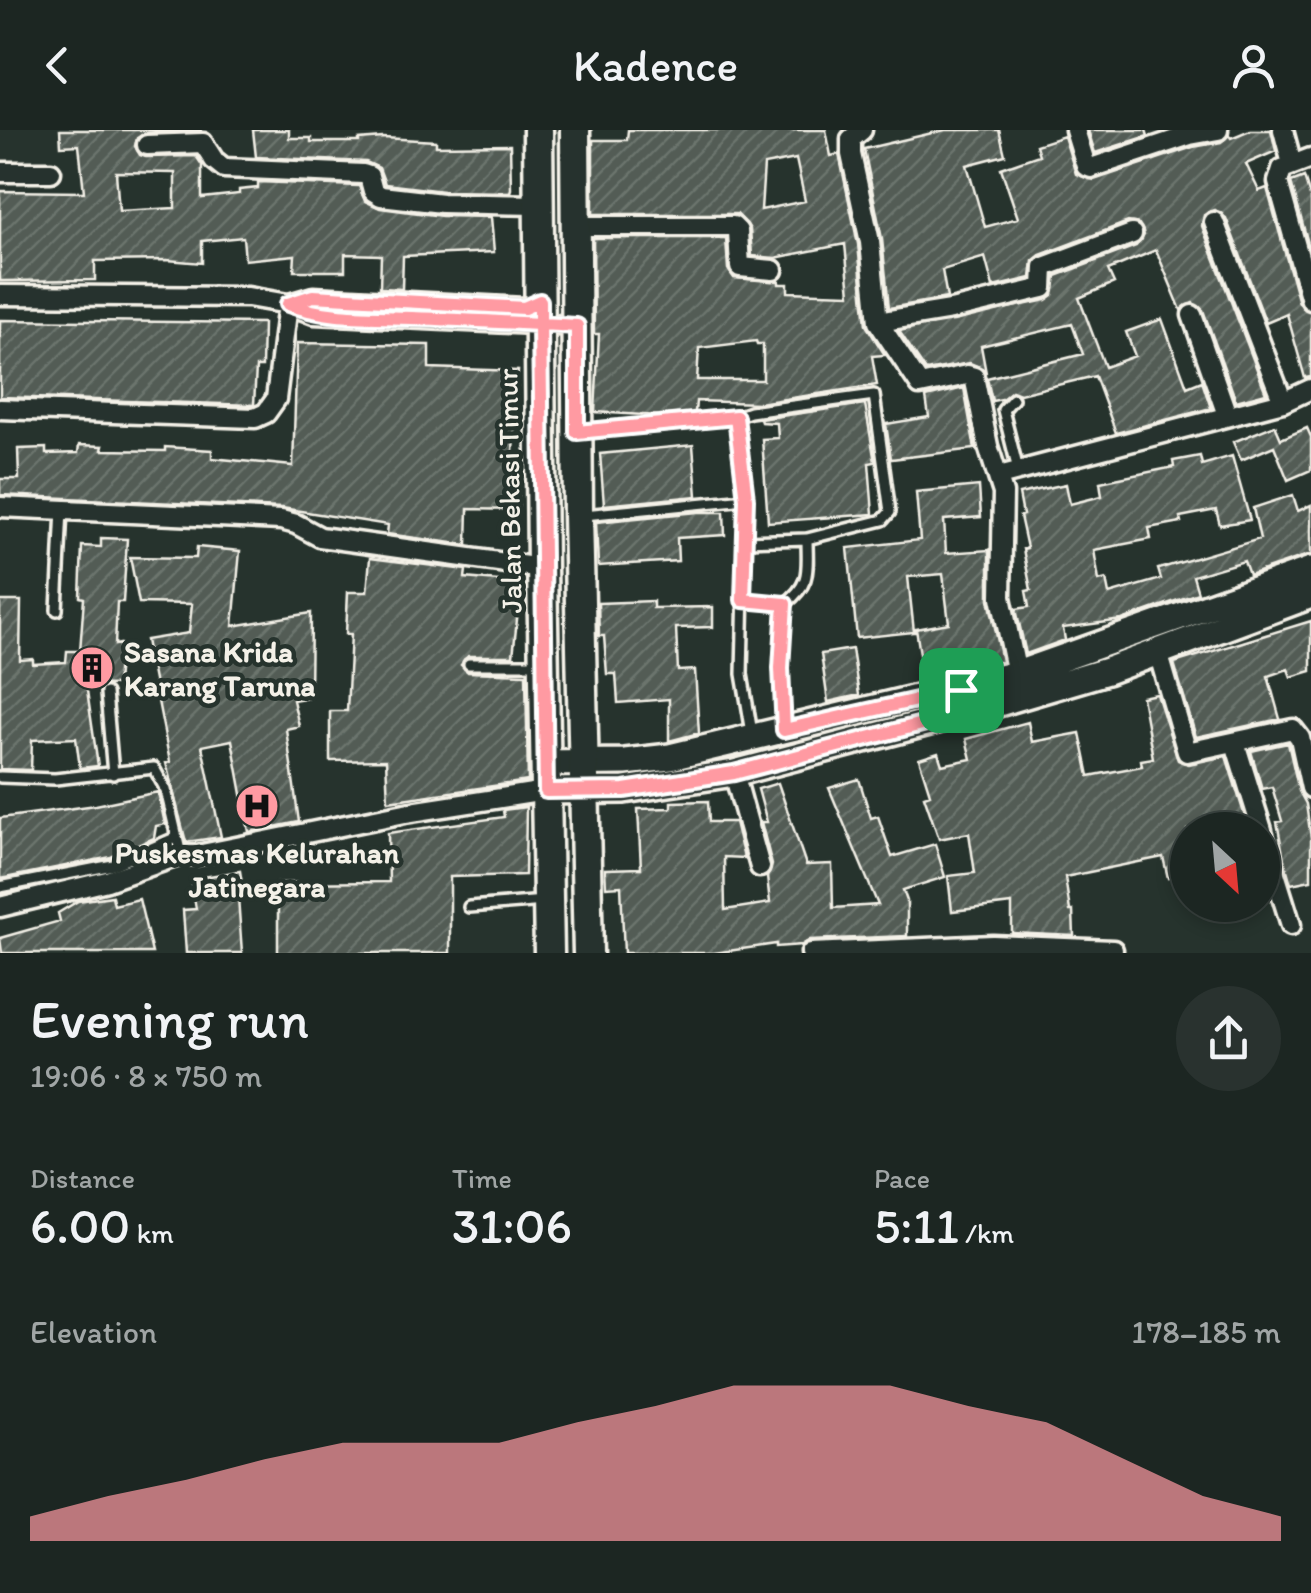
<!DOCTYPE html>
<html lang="en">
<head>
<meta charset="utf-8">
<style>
	body { margin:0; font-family:Itim,sans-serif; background:#29322f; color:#f1f3f6; height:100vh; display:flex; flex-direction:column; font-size:38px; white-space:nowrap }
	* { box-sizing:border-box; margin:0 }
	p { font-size:32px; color:#a0a5a5 }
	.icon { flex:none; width:55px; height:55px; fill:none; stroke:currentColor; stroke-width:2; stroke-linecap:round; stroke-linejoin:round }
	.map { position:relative; height:823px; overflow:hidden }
	.drawer { display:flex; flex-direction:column; background:#1c2622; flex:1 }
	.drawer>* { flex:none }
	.needle { width:65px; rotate:154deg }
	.controls { position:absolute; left:1170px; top:682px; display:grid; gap:20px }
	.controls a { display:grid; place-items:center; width:110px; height:110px; border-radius:50%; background:#1c2622; box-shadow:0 5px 15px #0003,0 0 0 2px #3a4340; font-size:50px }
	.pin { position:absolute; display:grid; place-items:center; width:85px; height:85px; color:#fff; margin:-42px; border-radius:20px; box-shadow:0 5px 15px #0006 }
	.round { display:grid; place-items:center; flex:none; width:105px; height:105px; border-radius:52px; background:#29322f }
	.overview { display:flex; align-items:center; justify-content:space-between; height:170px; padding:0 30px }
	h1 { font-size:55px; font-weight:600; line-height:75px }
	.metrics { display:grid; grid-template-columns:repeat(3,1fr); gap:15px; height:170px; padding:10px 30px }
	.metrics div { display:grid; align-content:center }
	.metrics b { font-size:50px; font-weight:600 }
	.metrics small { font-size:28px; font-weight:400 }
	.metrics p { font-size:28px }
	.chart { height:280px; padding:20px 30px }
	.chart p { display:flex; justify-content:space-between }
	.chart svg { width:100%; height:180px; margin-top:10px; fill:#ff9aa2; opacity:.7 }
	header { display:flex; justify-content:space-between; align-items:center; height:130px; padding:0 30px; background:#1c2622; font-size:45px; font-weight:600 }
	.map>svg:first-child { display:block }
	.building { fill:url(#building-hatch); stroke:#f4f1e8; stroke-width:2.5; fill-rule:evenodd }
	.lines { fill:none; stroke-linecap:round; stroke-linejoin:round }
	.lane-casing { stroke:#f4f1e8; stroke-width:16 }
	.street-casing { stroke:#f4f1e8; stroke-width:25 }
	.secondary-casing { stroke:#f4f1e8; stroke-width:32 }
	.primary-casing { stroke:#f4f1e8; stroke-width:35 }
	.lane { stroke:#26332d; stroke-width:9 }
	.street { stroke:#26332d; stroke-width:18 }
	.secondary { stroke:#26332d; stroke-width:25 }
	.primary { stroke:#26332d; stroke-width:28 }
	.route-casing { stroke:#fff; stroke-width:20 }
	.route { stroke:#ff9aa2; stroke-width:12 }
	.labels { text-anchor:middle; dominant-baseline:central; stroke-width:9; stroke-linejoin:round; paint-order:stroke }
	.street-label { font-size:30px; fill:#f4f1e8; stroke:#26332d }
	.poi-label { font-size:30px; font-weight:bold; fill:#f4f1e8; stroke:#26332d; text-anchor:start }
</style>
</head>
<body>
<header><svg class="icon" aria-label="back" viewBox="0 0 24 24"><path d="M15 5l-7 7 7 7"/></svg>Kadence<svg class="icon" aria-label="person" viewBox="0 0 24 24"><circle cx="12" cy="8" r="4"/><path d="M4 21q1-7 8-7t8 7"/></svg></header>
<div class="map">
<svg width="1311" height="823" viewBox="0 0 1311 823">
	<defs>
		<pattern id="building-hatch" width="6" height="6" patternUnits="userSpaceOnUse" patternTransform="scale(2.5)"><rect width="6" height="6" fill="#525c55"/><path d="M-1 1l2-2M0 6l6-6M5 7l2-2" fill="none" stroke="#6c746d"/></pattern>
	</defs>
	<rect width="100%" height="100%" fill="#26332d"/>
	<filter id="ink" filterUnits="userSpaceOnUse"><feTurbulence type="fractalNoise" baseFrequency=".01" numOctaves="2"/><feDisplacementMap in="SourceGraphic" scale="20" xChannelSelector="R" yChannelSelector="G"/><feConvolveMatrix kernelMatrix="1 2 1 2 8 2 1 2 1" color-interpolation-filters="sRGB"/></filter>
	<g filter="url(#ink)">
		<!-- building -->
		<path class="building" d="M60 0H202L146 3 137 8 135 16 140 25 146 27 196 26 202 35V68L239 64V60L258 58V52L359 56 365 71 380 78 442 86 491 87 494 122 403 126 402 159 380 158 381 125 345 124V141H294L295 125 245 130 243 107 202 111V133L167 130 95 131V150L0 151V61L84 62 79 15 61 16ZM116 42 175 43V78L119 81Z
			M253 0H289V8H311V12H359V10L383 8 436 11V16L510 15 511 59 510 62 443 61 385 54 379 38 366 32 256 27Z
			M628 0H826L831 26 839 24 858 114 866 195 885 225 872 226 877 255 759 273 696 271 695 283 659 286 595 282 599 204H594L593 108H726L728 139 734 148 779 151V154H788V162L850 164 845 114 775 128 752 126 750 99 737 84H593V10H627ZM796 29 805 71 761 80 764 35ZM756 211 757 214H763V250H697L699 218Z
			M945 0H999L1005 25 967 35 985 97 1018 88 1001 38 1039 25 1036 15 1064 6 1076 44 1094 50 1193 17 1221 12 1229 5 1231 8 1250 0H1271L1276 21 1246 34 1259 61 1267 58 1299 173 1311 182V247L1305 248 1287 184 1266 193 1226 88 1215 80 1204 85 1202 96 1266 263 1236 271 1203 180 1193 173 1181 180 1156 120 1108 140 1114 153 1079 168 1105 237 1135 226 1126 202 1162 189 1187 257 1202 251 1211 278 1116 303 1095 246 1020 264 1012 261 1002 269 992 271 987 248 1083 224 1072 194 981 216 986 243 982 238 970 233 926 241 899 201 1046 170 1053 165 1056 146 1136 116 1144 105 1139 94 1128 92 1040 125 1033 131 1031 148 993 157 985 127 942 140 947 168 889 178 882 109 864 19Z
			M1088 0H1146L1148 6 1095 23Z
			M1304 47 1311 69V124L1291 52Z
			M0 190 263 193 262 237H256L254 275 0 267Z
			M297 213 429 215V238L518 241 512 338 519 339 518 380 468 379 467 415 387 404 388 395 282 378 0 365V349H19L18 319 46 318V324L78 323 79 315 103 316 102 320 165 321V317L212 320V328L293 336Z
			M964 258 975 319 891 329 886 294 929 287 926 267Z
			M865 274 875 332 869 333 873 384 768 392 762 309 778 308 777 293 761 292 760 289Z
			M1275 295 1281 309 1307 298 1311 307V340L1288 350 1274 316 1241 330 1233 312Z
			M693 315 697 366 604 375 600 324Z
			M1200 326 1202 335 1232 326 1250 390 1220 395 1216 380 1180 387 1181 392 1149 398 1151 409 1094 420 1099 451 1106 449 1109 464 1161 449 1158 439 1260 409 1253 378 1293 365 1298 381 1311 375V424L1249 445 1244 431 1193 446 1198 463 1122 490 1063 498 1065 510 1026 524 1016 479 1029 477 1026 461 1031 460 1023 419 1027 418 1020 386 1023 385 1019 364 1066 354 1070 374 1102 366 1100 352 1174 337 1173 331Z
			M979 356 981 387 944 390 946 423 989 420V469L1002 531 924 549 916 499 949 493 943 444 908 447 914 502 857 508 848 418 920 410 916 362Z
			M698 382H724L725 405 677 408 678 431 598 436 596 392Z
			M101 408 127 409 123 472H117L115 515 120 514 117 555 86 554 98 636 80 638 76 608 32 610 31 640 0 639V471H21L20 530 33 529V534L66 532 67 521H80L84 468 80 467 82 416 101 417Z
			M197 417 240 421 233 496 311 483 310 567 293 570 299 596 286 599 299 692 249 702 232 610 202 616 221 707 186 712 166 633 170 632 146 510 189 503 192 474 139 473 130 427 196 428Z
			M370 428 466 440 465 448 521 453 513 526H468L461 535 468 542 526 544 528 651 388 671 386 630 330 631V581H347L351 504H346L348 462H367Z
			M653 471V478L713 477V497L676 498 678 541 695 540 699 603 669 611V569L618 573 616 544H607L604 506H599L598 473Z
			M1311 491V541L1291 547 1288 539 1268 546 1280 589 1196 607 1174 533Z
			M852 519 859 565 828 572 821 524Z
			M1157 564 1178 630 1189 634 1226 626 1246 690 1228 696 1229 700H1188V744L1168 748 1163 727 1065 747 1070 781H1073L1074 806 1012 803V774L952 781 948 746 975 743 969 703 939 709 924 666 930 664 919 629 938 623 942 635 971 629 966 609 1028 592 1032 612 1080 603 1089 646 1142 636 1141 630 1153 628 1142 567Z
			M1288 613 1299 661 1306 674 1311 708V750L1291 754 1284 729 1277 692 1282 691 1272 657 1262 659 1251 621Z
			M859 649 871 688 878 686 892 727 935 714 945 747 903 760 907 771V806L810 810 802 815 776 817V814L714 823H624L621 756 606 757 605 739 641 738 638 679 671 678V672L708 671 709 692H735L744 728 724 727 725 780 770 773 767 747 772 735 761 692H767L758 659 778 653 806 735 832 734 833 778 878 775 829 658Z
			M158 662 165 694 156 696 154 708 111 727 0 749V688L96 675Z
			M526 677 525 745 450 747V823H278V753L389 752 388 703 504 687 503 680Z
			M240 741 244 766 238 767 242 823H186L183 780 196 779 191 749Z
			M112 766 114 775 139 769 152 823H2L0 808 60 791 58 783 78 771Z"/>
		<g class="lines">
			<defs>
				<path id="lane" d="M1013 269 1003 280 1018 340
					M736 287 750 282 874 265 890 382 883 390 807 409
					M580 301 736 287 746 369 742 544 752 603
					M584 385 746 369
					M745 411 807 409C807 440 812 453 785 474
					M743 470 785 474 781 537 784 599
					M57 480 62 379
					M469 534H541
					M106 563 113 644
					M0 647 55 649 154 638 166 660 181 725
					M0 757 113 735 175 708
					M469 777 545 771"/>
				<path id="street" d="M862 0 851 9V24L870 112 878 192 920 255 967 245 974 247 976 256 988 316 1003 363 1001 467 1017 544
					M1075 0 1086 36 1091 38 1190 5 1218 0
					M1283 0 1292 34
					M147 15 203 13 214 30 224 38 363 44 369 46 373 61 381 66 442 73 539 75
					M1311 28 1282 39 1278 52 1311 170
					M0 42H51
					M1214 92 1283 272
					M576 96H733L738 101 740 137 773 140
					M0 165 248 167 288 174 314 184 577 196
					M289 174 313 167 524 178 540 171
					M1192 185 1227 285
					M878 192 951 180 1043 158 1044 137 1132 104
					M0 279 255 288 266 283 276 269 288 174
					M999 346 1283 272 1311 259
					M0 377 281 390 296 394 320 407 542 438
					M1158 522 1187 622 1293 599 1300 608 1311 658
					M1235 613 1262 700
					M734 643 760 737
					M1262 702 1291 795
					M0 777 107 751 181 725H197L405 683 545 661
					M811 823 993 815 1113 820"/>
				<path id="secondary" d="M545 633 625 632 670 627 1017 544 1311 440
					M545 661 624 660 734 643 968 582 1107 541 1311 465"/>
				<path id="primary" d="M538 0 542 438 549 823
					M575 0 578 385 588 823"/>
			</defs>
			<!-- lane casing -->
			<use href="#lane" class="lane-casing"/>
			<!-- street casing -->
			<use href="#street" class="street-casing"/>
			<!-- secondary casing -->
			<use href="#secondary" class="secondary-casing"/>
			<!-- primary casing -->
			<use href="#primary" class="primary-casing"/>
			<!-- lane -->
			<use href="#lane" class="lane"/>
			<!-- street -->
			<use href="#street" class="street"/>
			<!-- secondary -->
			<use href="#secondary" class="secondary"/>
			<!-- primary -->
			<use href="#primary" class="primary"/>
		</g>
	</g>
	<g class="lines" filter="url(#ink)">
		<defs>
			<path id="route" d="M961 560 784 600 781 538 785 474 743 470 746 369 736 287 577 302V196C522 193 467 190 412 188 370 186 328 189 288 174L313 166 524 178 540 171V194L546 661 624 660 734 643 968 582 961 560"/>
		</defs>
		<!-- route casing -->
		<use href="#route" class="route-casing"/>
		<!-- route -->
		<use href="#route" class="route"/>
	</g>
	<!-- icons -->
	<defs>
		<symbol id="building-disc" viewBox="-11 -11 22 22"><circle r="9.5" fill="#ff9aa2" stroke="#26332d"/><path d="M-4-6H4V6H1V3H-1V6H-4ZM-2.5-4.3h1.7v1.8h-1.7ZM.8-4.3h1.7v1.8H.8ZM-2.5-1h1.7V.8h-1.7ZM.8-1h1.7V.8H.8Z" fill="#111"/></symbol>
		<symbol id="hospital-disc" viewBox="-11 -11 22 22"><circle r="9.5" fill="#ff9aa2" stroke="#26332d"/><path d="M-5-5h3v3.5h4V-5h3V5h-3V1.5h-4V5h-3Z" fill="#111"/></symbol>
	</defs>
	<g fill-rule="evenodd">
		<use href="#building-disc" x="67" y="513" width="50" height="50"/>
		<use href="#hospital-disc" x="232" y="651" width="50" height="50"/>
	</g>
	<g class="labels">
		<!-- street labels -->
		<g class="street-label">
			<text transform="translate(509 361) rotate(-91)">Jalan Bekasi Timur</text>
		</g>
		<!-- poi labels -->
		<g class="poi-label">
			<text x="124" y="521">Sasana Krida<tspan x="124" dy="34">Karang Taruna</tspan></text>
			<text x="257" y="722" text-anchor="middle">Puskesmas Kelurahan<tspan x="257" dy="34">Jatinegara</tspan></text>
		</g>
	</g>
</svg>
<div class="controls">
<a><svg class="needle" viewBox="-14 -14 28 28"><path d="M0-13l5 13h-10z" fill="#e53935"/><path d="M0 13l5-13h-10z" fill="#a0a5a5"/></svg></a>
</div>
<div class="pin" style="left:961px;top:560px;background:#1e9e55"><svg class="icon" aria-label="arrive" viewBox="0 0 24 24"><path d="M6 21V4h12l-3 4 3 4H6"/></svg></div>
</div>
<section class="drawer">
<div class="overview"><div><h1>Evening run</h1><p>19:06 · 8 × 750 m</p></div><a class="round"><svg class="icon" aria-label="share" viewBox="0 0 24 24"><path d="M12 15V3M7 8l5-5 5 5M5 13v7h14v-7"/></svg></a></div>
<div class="metrics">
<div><p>Distance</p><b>6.00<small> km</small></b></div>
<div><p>Time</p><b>31:06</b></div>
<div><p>Pace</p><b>5:11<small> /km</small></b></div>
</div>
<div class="chart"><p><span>Elevation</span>178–185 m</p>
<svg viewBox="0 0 160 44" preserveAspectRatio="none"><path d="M0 44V38L10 33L20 29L30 24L40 20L50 20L60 20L70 15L80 11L90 6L100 6L110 6L120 11L130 15L140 24L150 33L160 38V44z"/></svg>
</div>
</section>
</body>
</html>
